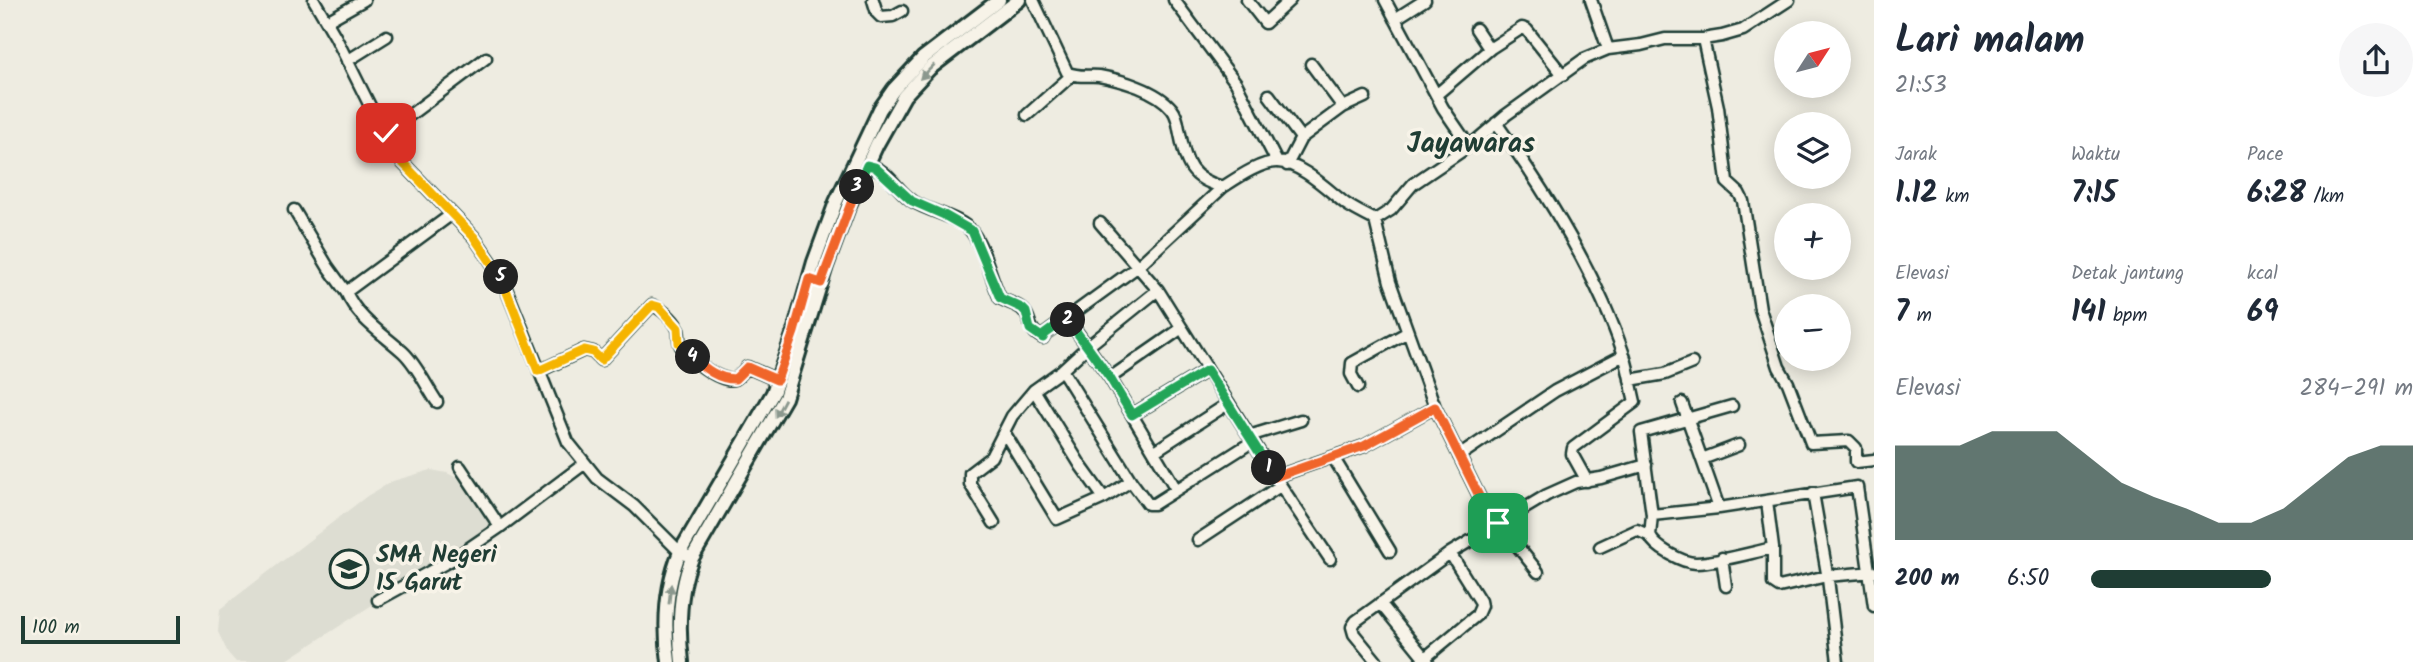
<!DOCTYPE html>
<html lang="id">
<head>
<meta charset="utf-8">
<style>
	body { margin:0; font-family:Kalam,sans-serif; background:#f6f6f7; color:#1f2937; height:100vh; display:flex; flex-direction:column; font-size:26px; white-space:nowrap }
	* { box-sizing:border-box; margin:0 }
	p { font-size:23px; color:#747a83 }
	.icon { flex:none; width:38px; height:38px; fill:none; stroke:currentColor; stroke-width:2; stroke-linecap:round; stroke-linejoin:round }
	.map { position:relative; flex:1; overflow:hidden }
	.details { display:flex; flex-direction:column; background:#fff; width:560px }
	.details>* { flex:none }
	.needle { width:46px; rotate:54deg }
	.tools { position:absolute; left:1774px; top:21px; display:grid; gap:14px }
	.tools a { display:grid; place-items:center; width:77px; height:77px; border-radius:50%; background:#fff; box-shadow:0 4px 18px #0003; font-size:35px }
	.scale { position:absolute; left:21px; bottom:18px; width:159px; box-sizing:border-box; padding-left:7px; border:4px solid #1f3d34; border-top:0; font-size:19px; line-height:24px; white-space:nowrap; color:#1f3d34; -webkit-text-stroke:5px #f7f3e8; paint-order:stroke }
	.pin { position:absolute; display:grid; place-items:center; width:60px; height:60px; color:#fff; margin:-30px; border-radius:14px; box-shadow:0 4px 10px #0006 }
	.km { position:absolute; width:35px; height:35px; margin:-18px; border-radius:50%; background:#222; color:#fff; font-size:19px; line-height:35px; text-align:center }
	.round { display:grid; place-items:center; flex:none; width:74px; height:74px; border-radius:37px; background:#f6f6f7 }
	.overview { display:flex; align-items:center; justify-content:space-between; height:119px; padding:0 21px }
	h1 { font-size:38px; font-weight:700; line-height:52px }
	.figures { display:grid; grid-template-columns:repeat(3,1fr); gap:10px; height:119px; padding:7px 21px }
	.figures div { display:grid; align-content:center }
	.figures b { font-size:30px; font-weight:700 }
	.figures small { font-size:19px; font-weight:400 }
	.figures p { font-size:19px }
	.chart { height:196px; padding:14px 21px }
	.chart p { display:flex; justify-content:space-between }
	.chart svg { width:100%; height:126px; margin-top:7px; fill:#1f3d34; opacity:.7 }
	ul { padding:0 21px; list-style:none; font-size:23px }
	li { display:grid; grid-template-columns:112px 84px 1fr; align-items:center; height:52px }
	li i { height:18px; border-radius:9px; background:#1f3d34 }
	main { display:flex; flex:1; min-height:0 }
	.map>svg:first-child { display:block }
	.built { fill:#ddddd2 }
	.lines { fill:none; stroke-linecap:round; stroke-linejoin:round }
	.minor-casing { stroke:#1f3d34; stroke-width:15 }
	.secondary-casing { stroke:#1f3d34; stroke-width:18 }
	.minor { stroke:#f7f3e8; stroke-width:10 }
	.secondary { stroke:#f7f3e8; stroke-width:12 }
	.oneway { fill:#8b988e }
	.split-1-casing { stroke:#fff; stroke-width:14 }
	.split-2-casing { stroke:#fff; stroke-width:14 }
	.split-3-casing { stroke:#fff; stroke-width:14 }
	.split-4-casing { stroke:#fff; stroke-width:14 }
	.split-5-casing { stroke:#fff; stroke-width:14 }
	.split-6-casing { stroke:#fff; stroke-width:14 }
	.split-1 { stroke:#f0652b; stroke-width:9 }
	.split-2 { stroke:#22a559; stroke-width:9 }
	.split-3 { stroke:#22a559; stroke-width:9 }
	.split-4 { stroke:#f0652b; stroke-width:9 }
	.split-5 { stroke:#f5b400; stroke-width:9 }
	.split-6 { stroke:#f5b400; stroke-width:9 }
	.labels { text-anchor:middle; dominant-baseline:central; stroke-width:7; stroke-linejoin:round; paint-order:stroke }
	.poi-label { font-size:24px; font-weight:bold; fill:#1f3d34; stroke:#f7f3e8; text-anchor:start }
	.quarter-label { font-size:28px; font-weight:bold; fill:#1f3d34; stroke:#f7f3e8 }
</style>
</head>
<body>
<main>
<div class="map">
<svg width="1874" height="662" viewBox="0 0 1874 662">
	<rect width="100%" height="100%" fill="#eeece1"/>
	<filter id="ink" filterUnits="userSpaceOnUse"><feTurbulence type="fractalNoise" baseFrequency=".0143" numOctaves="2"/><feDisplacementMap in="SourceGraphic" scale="14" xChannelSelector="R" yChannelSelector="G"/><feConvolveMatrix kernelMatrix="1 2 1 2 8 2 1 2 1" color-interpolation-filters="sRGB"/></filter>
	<g filter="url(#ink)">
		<!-- built -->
		<path class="built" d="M431 470 447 473 457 478 486 509 491 522 488 530 284 662H236L228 653 218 632 220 609 367 496 393 481Z"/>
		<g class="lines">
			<defs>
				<path id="minor" d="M314 0 335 36 377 120 403 163 474 237 501 276 568 442 597 478 634 506 680 552 692 558
					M873 0 877 13 881 17 893 16 902 11
					M1033 0 1067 72C1077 78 1088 75 1099 76 1121 80 1157 90 1172 109 1176 114 1178 122 1179 129 1186 161 1187 178 1223 187 1237 178 1260 162 1277 162 1300 162 1329 191 1346 204 1355 210 1365 215 1375 220L1391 210 1413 184 1472 144 1506 115 1584 59 1608 49 1641 45 1665 39H1703L1722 36 1743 30 1789 0
					M1174 0 1236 83 1277 162
					M1247 0 1265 23 1290 0
					M1385 0 1443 108 1469 146
					M1591 0 1608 49
					M1395 19 1425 0
					M327 21 364 0
					M1476 29 1488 47 1491 48 1522 28 1527 30 1563 75
					M1703 39 1718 107 1727 182 1739 193 1743 201 1760 309 1779 367 1788 383 1811 443 1849 441 1856 448V462L1874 460
					M347 61 387 36
					M1311 64 1343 107
					M1269 95 1301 138
					M1436 95 1491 48
					M1027 115 1072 75
					M1496 123C1547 193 1596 272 1624 355 1629 370 1631 386 1635 402L1573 448 1572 454 1587 481
					M386 133 486 58
					M867 165C888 168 897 192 914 202 930 212 961 217 972 232 985 249 991 279 1000 298 1006 302 1017 304 1022 309 1033 318 1025 329 1043 338L1045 334 1137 267 1223 187
					M1287 165 1301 138 1343 107 1365 97
					M294 210 328 267 346 292
					M1375 220 1390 282 1435 407 1481 500 1538 572
					M1100 223 1158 290 1275 477 1364 446 1435 407
					M1067 318 1110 378 1176 489
					M539 371 584 350 593 352 601 360 652 305C661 308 673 319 677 327 680 332 678 339 680 344 685 356 721 384 735 379 739 377 744 370 747 367L777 380
					M1110 378 1182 328
					M1630 380 1665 374 1692 363
					M1358 387 1351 374 1352 363 1408 332
					M1034 390 1081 466 1104 498
					M437 402C426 386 417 365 403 352 382 333 358 319 346 292L452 214
					M1682 403 1719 508
					M1132 415 1207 370
					M1004 432 1057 519 1104 498 1131 481 1062 370
					M1249 436 1301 420
					M1155 451 1229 403
					M1459 456 1555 391 1624 355
					M1333 457 1390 551
					M1702 459 1739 445
					M460 467 500 527 584 464
					M1275 477 1330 559
					M1131 481 1148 504H1154L1252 442
					M1813 493 1828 579 1838 662
					M1767 501 1773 548V583L1779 587 1827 576 1873 572
					M1652 515 1719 508 1857 487 1874 606
					M994 523 970 484V473L991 457 1012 416 1034 390 1062 370 1087 347 1158 290
					M1650 536 1652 515 1641 432 1732 406
					M1198 540 1280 486
					M1600 547 1637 530 1650 536C1655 548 1683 563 1696 563 1720 562 1749 553 1773 548
					M1722 558 1726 586
					M378 600 453 559 500 527
					M1380 603 1428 662
					M1377 662 1354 634 1352 627 1356 621 1450 553 1547 495 1576 482 1601 478 1646 465
					M1420 662 1477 615 1481 606 1480 601 1450 553"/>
				<path id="secondary" d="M669 662C664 626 666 586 680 552L773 393 794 332 814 262 836 202 880 109 894 89 923 58 999 0
					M682 662C678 628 679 590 692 558L785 398 826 266 848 207 877 144 904 96 930 68 1019 0"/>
			</defs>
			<!-- minor casing -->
			<use href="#minor" class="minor-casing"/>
			<!-- secondary casing -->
			<use href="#secondary" class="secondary-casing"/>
			<!-- minor -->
			<use href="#minor" class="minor"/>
			<!-- secondary -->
			<use href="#secondary" class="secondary"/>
		</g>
		<!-- one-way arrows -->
		<defs><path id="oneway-solid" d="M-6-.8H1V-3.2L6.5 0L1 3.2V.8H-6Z" transform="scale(1.75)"/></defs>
		<g class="oneway">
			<use href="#oneway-solid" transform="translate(927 72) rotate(135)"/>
			<use href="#oneway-solid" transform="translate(780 408) rotate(118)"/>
			<use href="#oneway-solid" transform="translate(670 594) rotate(-84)"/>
		</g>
	</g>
	<g class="lines" filter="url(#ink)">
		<defs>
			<path id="split-1" d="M1269 468 1275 477 1364 446 1435 407 1481 500 1498 523"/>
			<path id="split-2" d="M1068 320 1110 378 1132 415 1207 370 1269 468"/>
			<path id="split-3" d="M857 187 867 165 875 167 912 201 944 215 972 231 1000 298 1022 308 1026 312 1030 329 1043 338 1045 334 1067 318 1068 320"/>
			<path id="split-4" d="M693 357C705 369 718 379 735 379L747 367 777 380 794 332 809 279 821 283 857 187"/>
			<path id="split-5" d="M501 277 538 371 584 350 593 352 601 360 652 305 659 307 678 328 679 343 693 357"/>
			<path id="split-6" d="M386 133 403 163 474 237 501 277"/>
		</defs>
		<!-- split-1 casing -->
		<use href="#split-1" class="split-1-casing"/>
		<!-- split-2 casing -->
		<use href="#split-2" class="split-2-casing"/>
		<!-- split-3 casing -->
		<use href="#split-3" class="split-3-casing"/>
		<!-- split-4 casing -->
		<use href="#split-4" class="split-4-casing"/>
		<!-- split-5 casing -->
		<use href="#split-5" class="split-5-casing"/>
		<!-- split-6 casing -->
		<use href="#split-6" class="split-6-casing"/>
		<!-- split-1 -->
		<use href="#split-1" class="split-1"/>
		<!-- split-2 -->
		<use href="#split-2" class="split-2"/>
		<!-- split-3 -->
		<use href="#split-3" class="split-3"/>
		<!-- split-4 -->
		<use href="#split-4" class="split-4"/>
		<!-- split-5 -->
		<use href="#split-5" class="split-5"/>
		<!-- split-6 -->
		<use href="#split-6" class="split-6"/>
	</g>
	<!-- icons -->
	<defs>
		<symbol id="school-ring" viewBox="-11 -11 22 22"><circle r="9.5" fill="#f7f3e8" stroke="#1f3d34" stroke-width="1.5"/><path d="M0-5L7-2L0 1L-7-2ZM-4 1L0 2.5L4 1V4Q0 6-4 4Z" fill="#1f3d34"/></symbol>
	</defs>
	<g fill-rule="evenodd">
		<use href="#school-ring" x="327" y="547" width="44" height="44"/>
	</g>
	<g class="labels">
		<!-- poi labels -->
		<g class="poi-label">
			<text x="376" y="555">SMA Negeri<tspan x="376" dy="28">15 Garut</tspan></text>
		</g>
		<!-- quarter labels -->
		<g class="quarter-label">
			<text x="1471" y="144">Jayawaras</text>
		</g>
	</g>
</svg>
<div class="tools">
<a><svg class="needle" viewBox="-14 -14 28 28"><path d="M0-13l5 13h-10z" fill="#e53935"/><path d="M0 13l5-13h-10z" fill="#747a83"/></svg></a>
<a><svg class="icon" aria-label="layers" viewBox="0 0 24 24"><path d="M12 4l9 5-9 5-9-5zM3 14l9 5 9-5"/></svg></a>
<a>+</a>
<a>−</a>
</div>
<div class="scale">100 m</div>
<div class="pin" style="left:1498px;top:523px;background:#1e9e55"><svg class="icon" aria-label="arrive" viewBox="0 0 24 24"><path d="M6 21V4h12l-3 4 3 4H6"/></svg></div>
<div class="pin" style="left:386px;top:133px;background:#d93025"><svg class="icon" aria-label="check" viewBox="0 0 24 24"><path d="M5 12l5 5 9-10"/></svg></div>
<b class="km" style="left:1269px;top:468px">1</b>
<b class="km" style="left:1068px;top:320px">2</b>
<b class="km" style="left:857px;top:187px">3</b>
<b class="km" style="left:693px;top:357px">4</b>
<b class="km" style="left:501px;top:277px">5</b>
</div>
<section class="details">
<div class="overview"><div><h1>Lari malam</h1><p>21:53</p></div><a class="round"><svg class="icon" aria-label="share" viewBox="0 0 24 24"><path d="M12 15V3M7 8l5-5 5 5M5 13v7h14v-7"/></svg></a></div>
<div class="figures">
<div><p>Jarak</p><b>1.12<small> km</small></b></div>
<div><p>Waktu</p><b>7:15</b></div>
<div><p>Pace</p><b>6:28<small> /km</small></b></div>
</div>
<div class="figures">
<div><p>Elevasi</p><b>7<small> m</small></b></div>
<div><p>Detak jantung</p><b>141<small> bpm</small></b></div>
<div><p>kcal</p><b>69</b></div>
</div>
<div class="chart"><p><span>Elevasi</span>284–291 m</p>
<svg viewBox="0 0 160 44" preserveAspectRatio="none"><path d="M0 44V11L10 11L20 11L30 6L40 6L50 6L60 15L70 24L80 29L90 33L100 38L110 38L120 33L130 24L140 15L150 11L160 11V44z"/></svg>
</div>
<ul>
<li><b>200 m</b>6:50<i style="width:56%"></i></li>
</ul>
</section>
</main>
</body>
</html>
